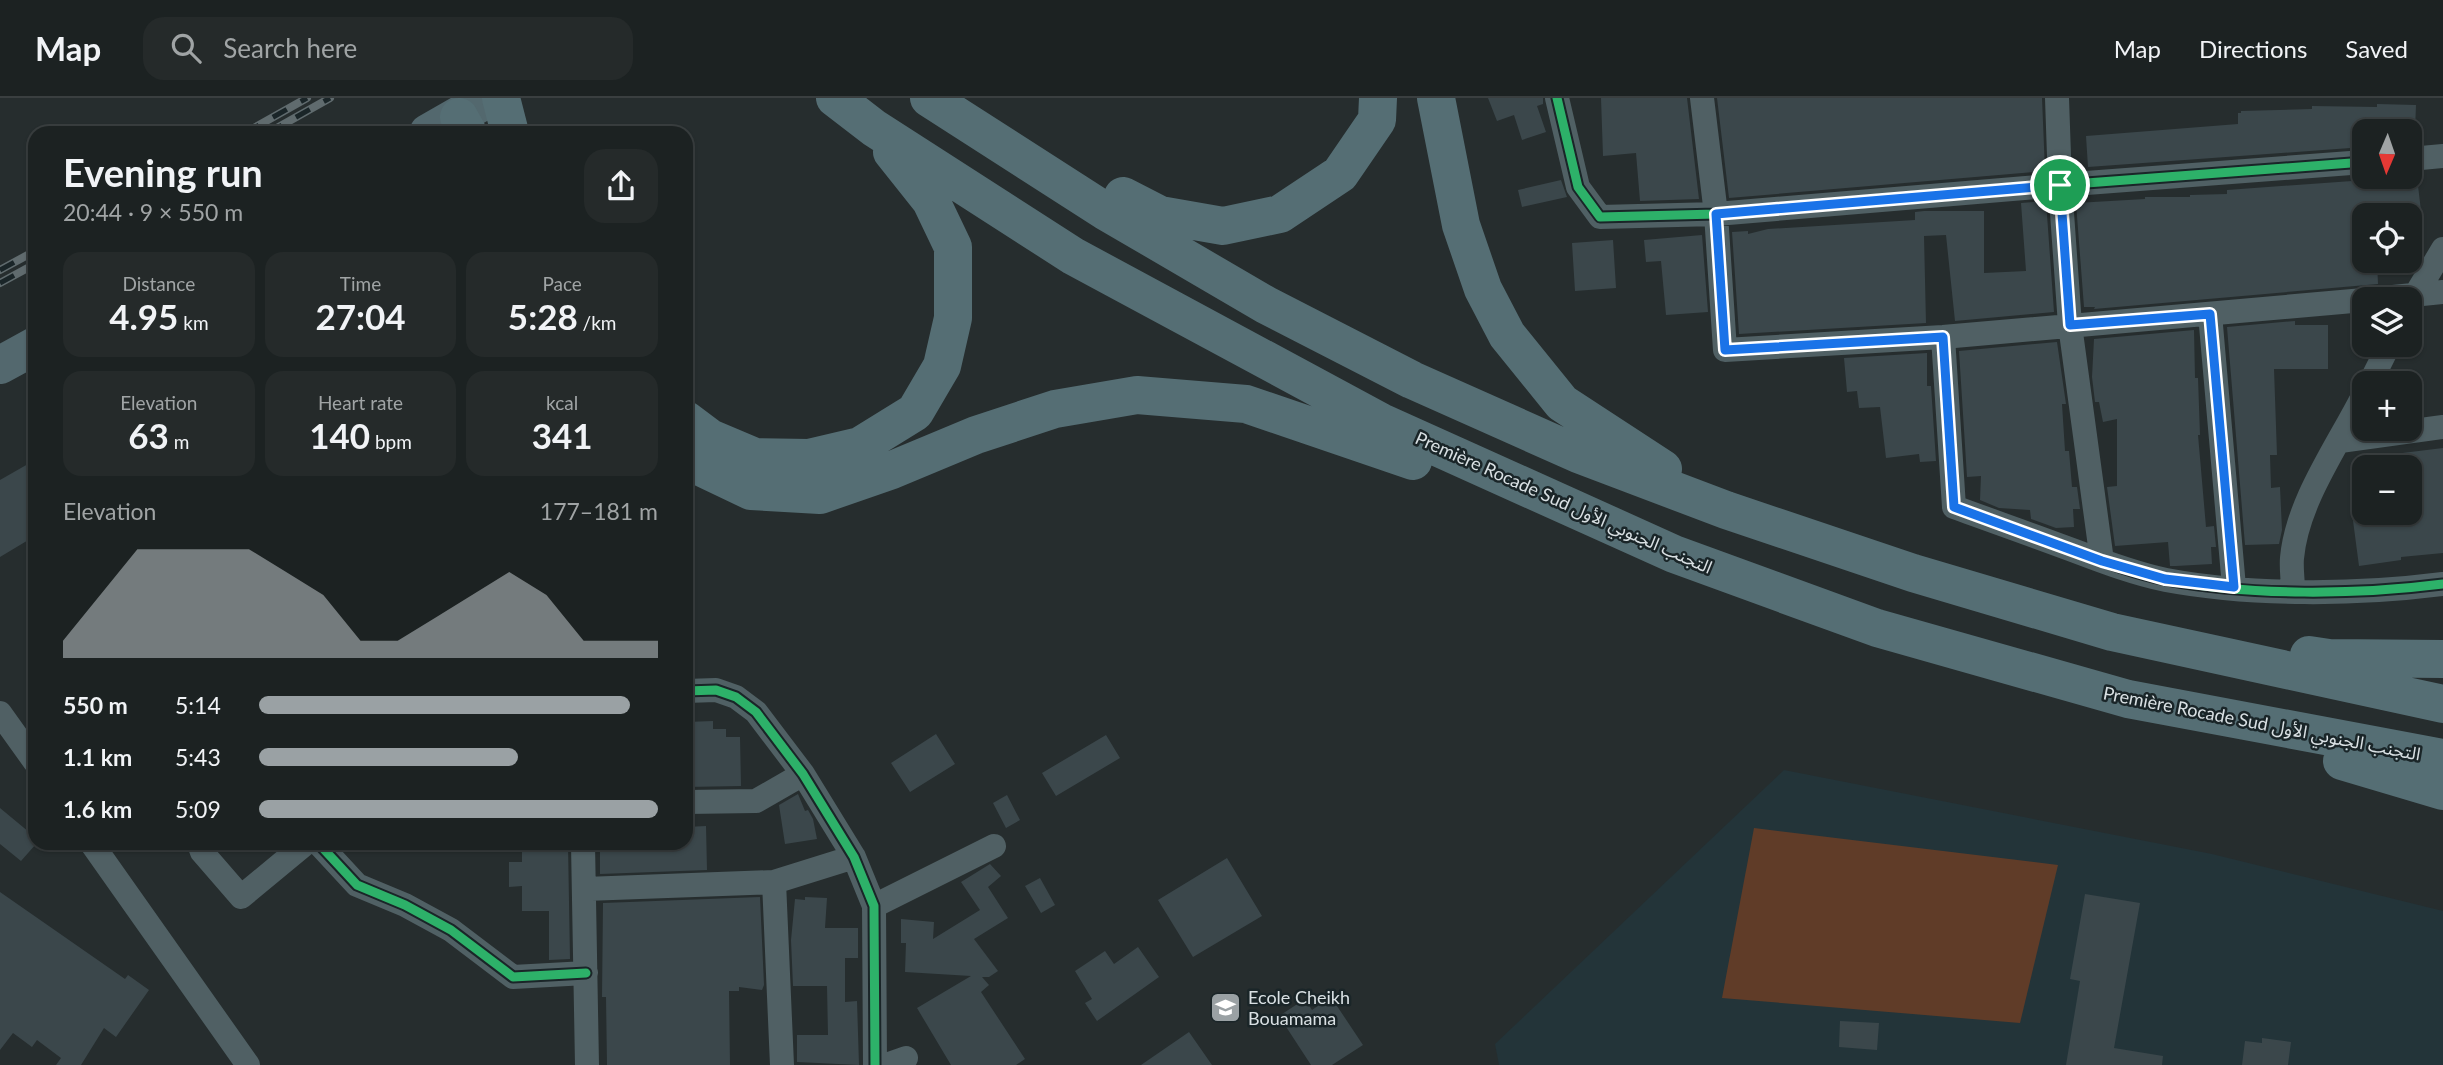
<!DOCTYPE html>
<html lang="en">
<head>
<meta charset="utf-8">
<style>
	body { margin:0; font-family:Lato,"Noto Sans Arabic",sans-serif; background:#252a2a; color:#f1f3f6; height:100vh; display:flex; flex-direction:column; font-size:26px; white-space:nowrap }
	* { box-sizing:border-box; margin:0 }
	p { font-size:23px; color:#a0a4a5 }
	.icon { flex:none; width:38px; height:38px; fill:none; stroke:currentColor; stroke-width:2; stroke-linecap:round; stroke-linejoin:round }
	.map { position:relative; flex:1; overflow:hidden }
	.sheet { position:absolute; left:28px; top:28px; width:665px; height:724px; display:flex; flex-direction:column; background:#1c2222; border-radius:21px; box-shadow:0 2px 5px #0004,0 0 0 2px #3a3f40 }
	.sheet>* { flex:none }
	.needle { width:46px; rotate:182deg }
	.controls { position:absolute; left:2352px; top:21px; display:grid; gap:14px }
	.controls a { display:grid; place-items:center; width:70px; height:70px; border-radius:14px; background:#1c2222; box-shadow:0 2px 5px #0004,0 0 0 2px #3a3f40; font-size:35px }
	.pin { position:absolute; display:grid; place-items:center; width:60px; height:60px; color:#fff; margin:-30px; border:4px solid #fff; border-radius:50%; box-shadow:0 2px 7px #0007 }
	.round { display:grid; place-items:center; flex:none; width:74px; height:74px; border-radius:21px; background:#252a2a }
	.head { display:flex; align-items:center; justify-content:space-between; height:119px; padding:0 35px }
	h1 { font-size:38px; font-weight:700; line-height:52px }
	.figures { display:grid; grid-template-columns:repeat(3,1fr); gap:10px; height:119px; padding:7px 35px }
	.figures div { display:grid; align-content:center; border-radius:18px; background:#252a2a; text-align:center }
	.figures b { font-size:35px; font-weight:700 }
	.figures small { font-size:19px; font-weight:400 }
	.figures p { font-size:19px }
	.chart { height:196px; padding:14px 35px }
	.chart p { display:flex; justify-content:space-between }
	.chart svg { width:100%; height:126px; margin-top:7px; fill:#9aa1a4; opacity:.7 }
	ul { padding:0 35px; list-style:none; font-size:23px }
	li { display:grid; grid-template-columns:112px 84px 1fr; align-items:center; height:52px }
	li i { height:18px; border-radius:9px; background:#9aa1a4 }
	header { display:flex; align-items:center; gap:42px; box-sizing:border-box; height:98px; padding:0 35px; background:#1c2222; border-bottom:2px solid #3a3f40 }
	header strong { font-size:33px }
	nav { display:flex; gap:38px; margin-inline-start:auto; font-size:24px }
	.search { width:490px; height:63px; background:#252a2a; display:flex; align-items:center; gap:18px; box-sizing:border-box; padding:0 24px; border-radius:21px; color:#a0a4a5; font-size:26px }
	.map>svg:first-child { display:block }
	.built { fill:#233439 }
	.green { fill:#603c28 }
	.building { fill:#3b474b }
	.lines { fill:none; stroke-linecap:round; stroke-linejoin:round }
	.minor { stroke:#506064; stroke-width:24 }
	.primary { stroke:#53686e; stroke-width:38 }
	.motorway { stroke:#556e74; stroke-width:38 }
	.rail-casing { stroke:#606b6e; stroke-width:8 }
	.rail { stroke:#1a2528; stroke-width:5; stroke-dasharray:16; stroke-linecap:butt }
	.cycleway-casing { stroke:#1a2528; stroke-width:13 }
	.cycleway { stroke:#2db169; stroke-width:9 }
	.route-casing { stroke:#fff; stroke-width:14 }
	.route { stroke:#1a73e8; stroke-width:9 }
	.labels { text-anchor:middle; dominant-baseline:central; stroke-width:5; stroke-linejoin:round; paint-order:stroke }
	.street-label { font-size:18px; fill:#d9e0e3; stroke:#1a2528 }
	.poi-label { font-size:18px; fill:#d9e0e3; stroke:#1a2528; text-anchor:start }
</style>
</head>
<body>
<header>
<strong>Map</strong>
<div class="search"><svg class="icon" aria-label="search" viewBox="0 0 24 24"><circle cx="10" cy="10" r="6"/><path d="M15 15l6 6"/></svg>Search here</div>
<nav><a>Map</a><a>Directions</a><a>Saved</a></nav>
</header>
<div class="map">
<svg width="2443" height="967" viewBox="0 0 2443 967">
	<rect width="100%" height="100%" fill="#262d2e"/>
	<!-- built -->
	<path class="built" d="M1784 672 2212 756 2443 813V967H1499L1495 946Z"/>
	<!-- green -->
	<path class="green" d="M1754 730 2058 767 2020 925 1722 900Z"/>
	<!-- building -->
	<path class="building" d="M1488 0H1543V6L1537 8 1546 34 1522 42 1514 17 1497 23Z
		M1601 0H1687L1699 101 1640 103 1636 55 1603 58Z
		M1717 0H2042L2045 73 1729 100Z
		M2377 6 2416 7 2415 33H2364V49L2088 69 2086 38 2238 26V15H2241V13L2312 11V8L2377 9Z
		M2377 79H2417L2421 113 2364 117V163H2377L2378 186 2094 211 2095 209H2084L2076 105 2145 101V99H2190V97L2227 96V92L2366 82V80Z
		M1561 82 1567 99 1522 109 1518 92Z
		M2046 103 2054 214 1955 223 1946 137 1924 138 1926 225 1739 236 1732 134 1748 133V136L1768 131 1915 122V114L1924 113H1984V175L2026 173 2021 105Z
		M1702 137 1708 214 1666 217 1661 163 1646 164 1644 142Z
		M1613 142 1616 190 1575 193 1572 145Z
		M2295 223V227H2328V271H2274L2277 357H2270L2271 390 2280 389 2282 432 2279 446 2245 447 2227 229Z
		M2194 232 2195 280H2198L2200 337H2198L2206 429 2214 428 2216 449H2211L2212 466 2176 468H2170L2168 444 2115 448 2107 389 2117 388V321L2103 324 2099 304H2095L2092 279 2094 241Z
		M2057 244 2066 306H2062L2065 353H2069L2072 389H2077L2080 411H2073L2074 429 2056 430 2031 421 2030 412 1999 410 1980 402 1981 378 1967 379 1959 253Z
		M1927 255V288H1931L1936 363 1920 364 1919 356 1886 360 1880 309 1859 310 1857 293 1847 294 1844 260Z
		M2443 350V455L2401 459V462L2359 468 2352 415H2410V369H2378V358Z
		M35 362V438L0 459V382Z
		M713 623V631H726V639H740L741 688 686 689V624Z
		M936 636 955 666 910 694 891 665Z
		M1106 637 1120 660 1056 698 1042 675Z
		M798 696 805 713 808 712 813 721 817 741 785 746 779 707Z
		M1007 697 1020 722 1006 730 993 705Z
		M0 710 35 739 36 746 21 763 0 746Z
		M706 728 707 772 600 776V746H686V729Z
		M522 746H568L570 861 549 862V813H522V788L509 789V764H522Z
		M1227 760 1262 818 1193 859 1158 802Z
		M990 766 1001 778 988 789 1008 820 974 841 998 873 989 879H982L989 887 981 894 1025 961 1016 967H951L917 910 971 878 905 874 906 845H901V821L934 824 933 841 980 812 961 784Z
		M1040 780 1055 807 1041 815 1025 788Z
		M0 794 125 881 128 877 149 892 116 939 104 930 81 967H56L61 960 37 942 32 949 13 935 0 952Z
		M2085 796 2140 805 2114 950 2163 958 2162 967H2066L2080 883 2070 881Z
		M760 799 764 887 762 892 739 889V893H729L730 967H607L606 899H602L603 805Z
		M805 799 827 800 825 830H858V860H845V904L857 903 859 967 797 964V937H828L827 888H793L791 842 795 801 805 802Z
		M1138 849 1159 879 1097 923 1085 905 1092 901 1075 873 1105 853 1114 866Z
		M1331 899 1363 947 1332 967H1311L1279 918 1305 901 1312 912Z
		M1840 923 1879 925 1877 952 1839 949Z
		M1189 934 1212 967H1141Z
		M2262 940 2291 944 2288 967H2242L2245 943 2262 945Z"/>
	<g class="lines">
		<!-- minor -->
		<path class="minor" d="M1557 0 1578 89 1600 119 1716 116 2060 87 2364 64
			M1702 0 1716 116 1725 252 1943 239 2364 202
			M2057 0 2060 87 2070 227 2102 463
			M2410 61 2443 58
			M2373 201 2443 194
			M2410 206 2443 151
			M2210 216 2234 489
			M1943 239 1954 409C1995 424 2035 438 2075 453 2104 464 2136 476 2166 482 2252 498 2357 497 2443 486
			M2370 285 2389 247
			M2340 343 2443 329
			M2293 493C2293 482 2291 470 2292 460 2297 403 2339 346 2364 296
			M686 593 716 592 736 599 756 614 803 676 854 759 874 808 875 967
			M0 615 35 664
			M686 704 756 703 803 676
			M92 746 248 967
			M199 746 202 754 241 799 305 746
			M319 746 357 787 405 807 451 832 513 879 586 875
			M583 746 587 967
			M774 784 782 967
			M585 791 774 784 854 759
			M874 808 994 748
			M886 967 906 960"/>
		<!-- primary -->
		<path class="primary" d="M428 35 489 0
			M0 267 35 248"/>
		<!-- motorway -->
		<path class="motorway" d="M501 0 510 35
			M835 0 874 30 1073 158 1381 324 1674 456 1877 530 2128 601 2443 660
			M929 0 1105 113 1266 207 1412 282 1578 356 1726 412 1913 475 2112 534 2443 606
			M1436 0 1461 127 1483 191 1507 237 1562 305 1663 371
			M459 19 468 35
			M1123 98 1160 117 1223 128 1280 116 1340 76 1377 22 1378 0
			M686 322 710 340 755 359 809 360 860 348 915 314 942 268 953 220V149L931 103 892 54
			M686 362 751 393 820 397 892 372 976 337 1055 311 1137 297 1246 306 1413 363
			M2309 557 2329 560 2443 561
			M2342 663 2443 693"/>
		<defs>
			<path id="rail" d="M245 35 307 0
				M268 35 330 0
				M0 172 35 153
				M0 185 35 166"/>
		</defs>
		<!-- rail casing -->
		<use href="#rail" class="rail-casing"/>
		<!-- rail -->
		<use href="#rail" class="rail"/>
		<defs>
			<path id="cycleway" d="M1557 0 1578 89 1600 119 1716 116 2060 87 2364 64
				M1943 239 1954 409C1995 424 2035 438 2075 453 2104 464 2136 476 2166 482 2252 498 2357 497 2443 486
				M686 593 716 592 736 599 756 614 803 676 854 759 874 808 875 967
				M319 746 357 787 405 807 451 832 513 879 586 875"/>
		</defs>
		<!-- cycleway casing -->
		<use href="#cycleway" class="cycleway-casing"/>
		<!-- cycleway -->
		<use href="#cycleway" class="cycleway"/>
	</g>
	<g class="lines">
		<defs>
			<path id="route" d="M2060 87 2070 227 2210 216 2234 489 2165 481 2102 463 1954 409 1943 239 1725 252 1716 116Z"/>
		</defs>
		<!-- route casing -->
		<use href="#route" class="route-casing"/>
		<!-- route -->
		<use href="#route" class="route"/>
	</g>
	<!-- icons -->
	<defs>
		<symbol id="school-square" viewBox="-11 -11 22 22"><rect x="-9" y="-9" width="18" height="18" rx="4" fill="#9aa1a4" stroke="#1a2528"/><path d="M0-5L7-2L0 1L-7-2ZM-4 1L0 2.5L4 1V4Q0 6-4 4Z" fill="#fff"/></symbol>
	</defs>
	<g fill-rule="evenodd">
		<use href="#school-square" x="1208" y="892" width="35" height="35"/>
	</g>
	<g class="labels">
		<!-- street labels -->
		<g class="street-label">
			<text transform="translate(1564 404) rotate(24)">Première Rocade Sud التجنب الجنوبي الأول</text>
			<text transform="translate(2262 625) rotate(11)">Première Rocade Sud التجنب الجنوبي الأول</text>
		</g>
		<!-- poi labels -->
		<g class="poi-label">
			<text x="1248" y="899">Ecole Cheikh<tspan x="1248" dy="21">Bouamama</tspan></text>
		</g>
	</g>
</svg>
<div class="controls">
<a><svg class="needle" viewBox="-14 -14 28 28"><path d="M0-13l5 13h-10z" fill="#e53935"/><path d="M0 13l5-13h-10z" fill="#a0a4a5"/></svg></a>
<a><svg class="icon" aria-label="locate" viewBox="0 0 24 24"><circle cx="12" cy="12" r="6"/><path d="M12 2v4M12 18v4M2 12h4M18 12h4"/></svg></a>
<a><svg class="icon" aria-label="layers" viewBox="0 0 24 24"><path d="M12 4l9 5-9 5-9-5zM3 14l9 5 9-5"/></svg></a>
<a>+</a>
<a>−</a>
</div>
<div class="pin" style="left:2060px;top:87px;background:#1e9e55"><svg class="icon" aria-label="arrive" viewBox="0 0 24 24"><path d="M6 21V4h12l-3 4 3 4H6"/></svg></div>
<section class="sheet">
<div class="head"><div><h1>Evening run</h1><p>20:44 · 9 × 550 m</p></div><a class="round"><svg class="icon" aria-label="share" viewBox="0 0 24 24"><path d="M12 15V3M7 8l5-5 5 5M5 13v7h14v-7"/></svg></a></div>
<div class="figures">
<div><p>Distance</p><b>4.95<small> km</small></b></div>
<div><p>Time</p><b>27:04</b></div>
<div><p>Pace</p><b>5:28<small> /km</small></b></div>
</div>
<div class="figures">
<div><p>Elevation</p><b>63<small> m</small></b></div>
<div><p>Heart rate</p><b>140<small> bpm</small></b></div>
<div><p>kcal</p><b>341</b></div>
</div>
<div class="chart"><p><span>Elevation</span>177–181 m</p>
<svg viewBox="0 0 160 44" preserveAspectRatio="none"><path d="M0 44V38L10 22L20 6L30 6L40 6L50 6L60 14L70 22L80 38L90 38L100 30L110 22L120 14L130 22L140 38L150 38L160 38V44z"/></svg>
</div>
<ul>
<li><b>550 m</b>5:14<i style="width:93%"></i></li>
<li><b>1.1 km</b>5:43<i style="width:65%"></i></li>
<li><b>1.6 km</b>5:09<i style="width:100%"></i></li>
</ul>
</section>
</div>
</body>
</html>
